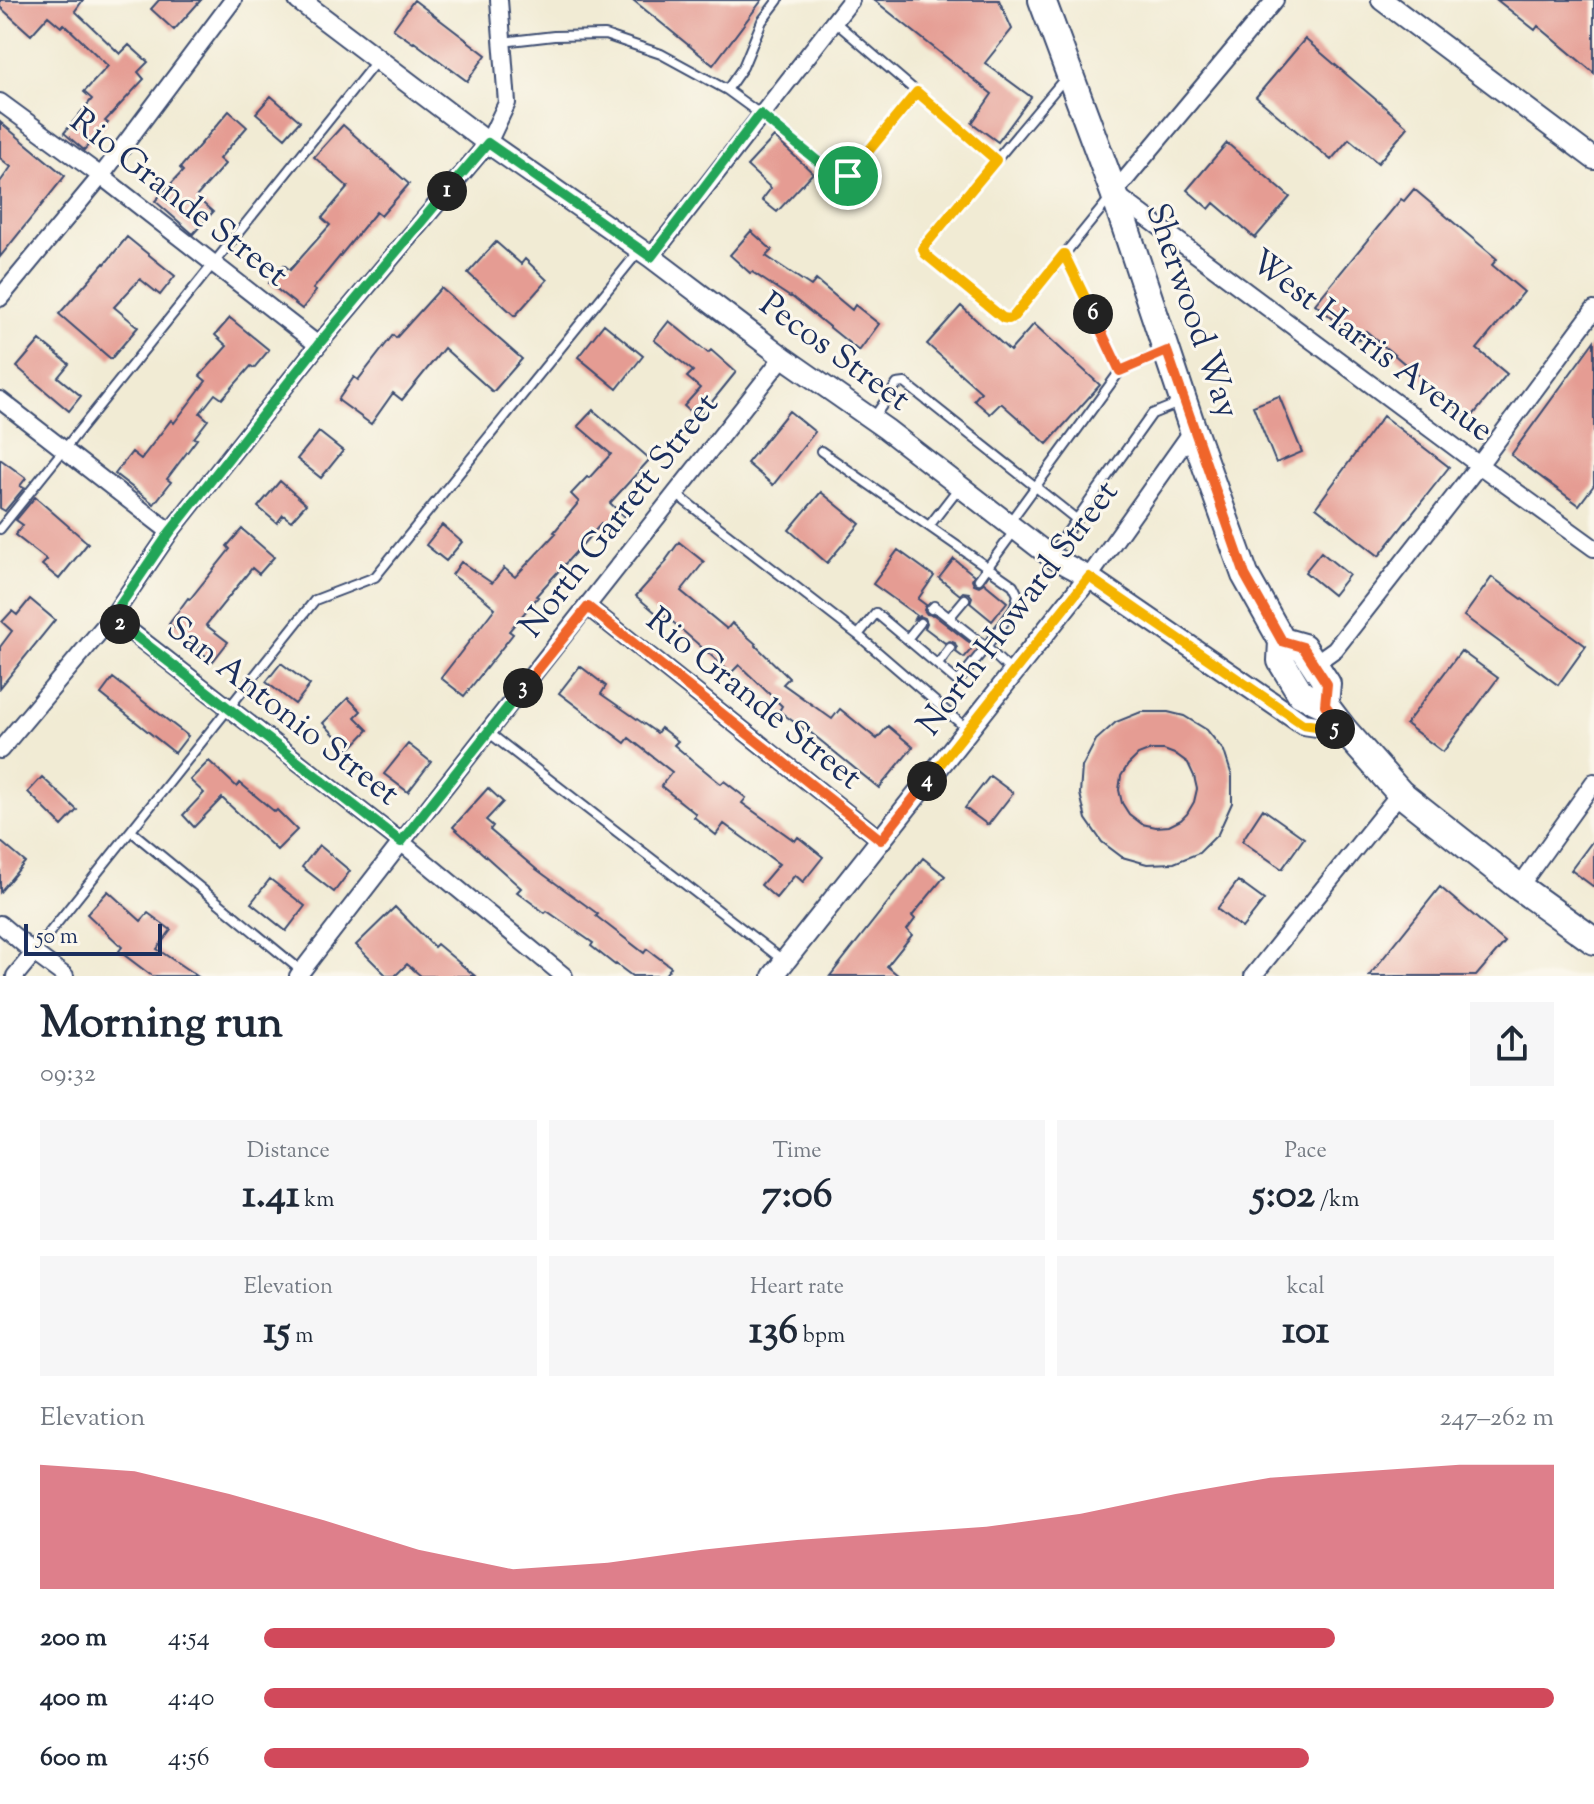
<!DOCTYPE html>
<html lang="en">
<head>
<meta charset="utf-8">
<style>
	body { margin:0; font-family:"Sorts Mill Goudy",serif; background:#f6f6f7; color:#1f2937; height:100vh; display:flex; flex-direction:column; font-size:30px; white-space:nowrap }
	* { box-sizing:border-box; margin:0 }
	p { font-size:26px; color:#747a83 }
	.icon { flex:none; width:44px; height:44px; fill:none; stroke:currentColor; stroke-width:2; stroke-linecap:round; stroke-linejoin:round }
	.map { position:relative; height:976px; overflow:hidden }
	.sheet { display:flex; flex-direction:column; background:#fff; flex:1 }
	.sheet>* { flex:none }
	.scale { position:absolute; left:24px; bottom:20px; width:138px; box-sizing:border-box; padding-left:8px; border:4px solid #1b2f5e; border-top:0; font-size:22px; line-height:28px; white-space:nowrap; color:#1b2f5e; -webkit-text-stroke:6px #fbf7ec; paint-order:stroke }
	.pin { position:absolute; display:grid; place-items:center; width:68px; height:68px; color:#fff; margin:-34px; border:4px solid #fff; border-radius:50%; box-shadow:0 2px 8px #0007 }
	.km { position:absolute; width:40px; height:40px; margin:-20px; border-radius:50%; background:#222; color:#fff; font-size:22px; line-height:40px; text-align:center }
	.round { display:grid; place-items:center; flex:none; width:84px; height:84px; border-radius:0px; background:#f6f6f7 }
	.overview { display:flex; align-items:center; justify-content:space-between; height:136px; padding:0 40px }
	h1 { font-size:44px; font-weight:700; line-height:60px }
	.figures { display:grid; grid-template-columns:repeat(3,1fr); gap:12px; height:136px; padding:8px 40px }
	.figures div { display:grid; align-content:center; border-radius:0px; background:#f6f6f7; text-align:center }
	.figures b { font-size:40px; font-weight:700 }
	.figures small { font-size:22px; font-weight:400 }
	.figures p { font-size:22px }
	.chart { height:224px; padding:16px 40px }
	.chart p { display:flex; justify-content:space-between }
	.chart svg { width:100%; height:144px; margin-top:8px; fill:#d1495b; opacity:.7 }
	ul { padding:0 40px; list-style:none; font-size:26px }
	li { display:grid; grid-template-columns:128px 96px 1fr; align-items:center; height:60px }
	li i { height:20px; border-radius:10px; background:#d1495b }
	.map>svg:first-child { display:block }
	.building { fill:#e59c93; fill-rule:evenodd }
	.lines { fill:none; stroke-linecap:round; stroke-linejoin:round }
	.service-casing { stroke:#3b4b70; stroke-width:12 }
	.minor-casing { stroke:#3b4b70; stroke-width:20 }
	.tertiary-casing { stroke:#3b4b70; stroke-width:24 }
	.primary-casing { stroke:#3b4b70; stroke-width:30 }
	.service { stroke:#fff; stroke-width:8 }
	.minor { stroke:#fff; stroke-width:16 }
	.tertiary { stroke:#fff; stroke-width:20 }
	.primary { stroke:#fff; stroke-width:26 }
	.split-1-casing { stroke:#fff; stroke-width:16 }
	.split-2-casing { stroke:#fff; stroke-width:16 }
	.split-3-casing { stroke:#fff; stroke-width:16 }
	.split-4-casing { stroke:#fff; stroke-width:16 }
	.split-5-casing { stroke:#fff; stroke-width:16 }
	.split-6-casing { stroke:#fff; stroke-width:16 }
	.split-7-casing { stroke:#fff; stroke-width:16 }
	.split-1 { stroke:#22a559; stroke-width:10 }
	.split-2 { stroke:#22a559; stroke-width:10 }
	.split-3 { stroke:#22a559; stroke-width:10 }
	.split-4 { stroke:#f0652b; stroke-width:10 }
	.split-5 { stroke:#f5b400; stroke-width:10 }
	.split-6 { stroke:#f0652b; stroke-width:10 }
	.split-7 { stroke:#f5b400; stroke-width:10 }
	.labels { text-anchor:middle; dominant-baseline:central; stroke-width:6; stroke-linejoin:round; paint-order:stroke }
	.street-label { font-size:34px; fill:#1b2f5e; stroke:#fbf7ec }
</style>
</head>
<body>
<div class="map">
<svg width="1594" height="976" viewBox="0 0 1594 976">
	<rect width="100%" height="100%" fill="#fbf7ec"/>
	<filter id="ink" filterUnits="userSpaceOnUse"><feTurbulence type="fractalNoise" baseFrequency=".0125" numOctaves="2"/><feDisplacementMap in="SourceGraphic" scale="16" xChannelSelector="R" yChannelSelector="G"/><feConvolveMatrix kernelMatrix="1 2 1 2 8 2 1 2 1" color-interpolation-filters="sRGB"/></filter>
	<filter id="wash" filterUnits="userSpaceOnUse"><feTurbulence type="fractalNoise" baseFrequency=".006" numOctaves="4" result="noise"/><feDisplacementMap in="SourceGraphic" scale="32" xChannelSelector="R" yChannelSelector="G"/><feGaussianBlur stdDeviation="1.8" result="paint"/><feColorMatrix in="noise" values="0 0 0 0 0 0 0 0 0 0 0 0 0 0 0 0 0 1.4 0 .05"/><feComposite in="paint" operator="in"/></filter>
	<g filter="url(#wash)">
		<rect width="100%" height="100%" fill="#f1ebd4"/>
		<g id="blocks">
			<!-- building -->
			<path class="building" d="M0 0H83L75 11 120 54 129 45 148 62 138 72 144 79 105 121 108 123 84 150 64 133 92 99 84 92 108 66 64 24 61 27 48 16 31 35 0 7Z
				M159 0H201L174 30 151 9Z
				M414 0 486 55 467 81 414 42 413 43 393 29Z
				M633 0H762L713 65Z
				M874 0H999L1012 29 985 63 1031 97 998 142 972 123 992 94Z
				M1497 0H1594V73L1538 26 1535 30Z
				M1305 39 1408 127 1378 163 1349 139 1331 160 1256 97Z
				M271 96 300 121 285 138 256 113Z
				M229 111 247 127 219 159 225 164 196 197 213 212 193 234 155 201 183 171 180 168Z
				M0 122 65 176 0 257V182L11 167 0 158Z
				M343 125 409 184 381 216 376 212 313 289 316 291 302 309 269 283 284 265 290 270 330 225 322 218 348 187 314 157Z
				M774 137 813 173 777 212 762 200 771 188 747 166Z
				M1227 143 1290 197 1255 238 1214 203 1209 209 1187 190Z
				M1414 189 1497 259 1492 265 1524 292 1477 349 1507 374 1470 419 1366 331 1359 340 1315 304 1401 199 1404 201Z
				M751 231 772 250 766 256 811 286 816 280 852 310 855 305 879 324 859 351 791 296 790 297 752 272 750 273 730 255Z
				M127 237 175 276 160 295 140 279 114 307 138 327 111 359 59 314 104 263 105 264Z
				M496 242 521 264 525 259 547 280 515 316 468 273Z
				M441 288 522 359 493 392 444 348 402 400 393 393 371 424 338 400 354 377 358 380 393 335 396 338Z
				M961 306 1010 351 1034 324 1100 385 1047 444 1001 403 990 414 974 400 981 392 927 344Z
				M230 318 269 350 254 368 251 366 222 399 215 394 200 413 208 420 194 438 197 439 167 479 171 482 154 504 115 474 132 452 141 459 171 420 174 423 206 381 200 376 227 346 215 335Z
				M669 321 708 353 711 350 736 372 698 419 684 406 700 388 687 377 693 371 654 340Z
				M604 324 643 356 617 389 578 357Z
				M40 340 69 364 58 377 81 396 69 411 17 367Z
				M1594 341V485L1579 505 1511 455Z
				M1279 396 1302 452 1276 463 1253 406Z
				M593 410 650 459 610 503 625 517 610 533 601 524 536 596 538 597 509 631 513 634 464 696 441 678 495 608 475 591 452 575 461 562 492 583 504 568 515 577 556 533 554 532 579 502 571 494 587 477 589 478 611 454 578 426Z
				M789 411 815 432 773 485 747 463Z
				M1383 416 1449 467 1379 556 1316 507Z
				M319 432 343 451 321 478 297 459Z
				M0 459 26 478 20 486 24 488 5 511 0 508Z
				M280 481 306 504 291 521 283 515 277 523 258 507Z
				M821 492 860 524 827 563 789 530Z
				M35 497 88 543 59 579 42 565 47 560 15 535 23 525 16 520Z
				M442 525 462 542 446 561 426 545Z
				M242 529 274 557 259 574 252 568 206 625 228 642 213 661 197 649 200 645 169 624 188 598 190 599 230 549 227 546Z
				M679 542 704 562 681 591 727 629 732 623 756 644 755 645 789 678 783 684 832 719 840 709 877 739 888 726 913 747 879 788 810 732 809 733 779 711 782 706 739 665 731 673 666 616 663 619 636 596 667 561 666 560Z
				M898 550 934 576 918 599 926 605 924 610 927 614 934 615 974 646 964 658 956 652 957 648 955 643 950 641 945 643 925 628 927 623 925 618 920 616 914 619 916 615 873 584Z
				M1321 552 1349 575 1333 595 1305 572Z
				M954 559 974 575 972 579 974 584 979 586 984 583 1007 602 992 621 970 603 972 597 969 593 963 592 960 595 939 578Z
				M1492 577 1586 646 1558 685 1464 616Z
				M30 599 55 620 0 688V647L12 631 2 622 12 611 17 615Z
				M1461 651 1498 678 1443 752 1406 724Z
				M281 663 310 685 295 704 266 682Z
				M580 666 606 686 601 694 657 733 661 728 678 741 674 745 721 784 724 781 746 798 742 803 795 841 798 837 823 857 803 882 795 875 776 898 761 885 779 864 724 824 716 835 694 817 696 814 661 786 672 772 629 738 625 743 559 693Z
				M113 678 188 736 175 753 101 694Z
				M348 698 361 711 355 717 368 730 349 750 323 723Z
				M1141 712H1168L1184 716 1207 730 1224 751 1232 776V803L1218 834 1199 853 1174 863 1147 864 1122 857 1102 842 1086 819 1080 794 1082 767 1096 740 1116 722ZM1151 750H1164L1177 755 1188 763 1194 776 1197 789 1194 802 1187 814 1181 820 1169 826 1156 827 1142 824 1129 814 1122 803 1119 790 1121 776 1128 765 1138 755Z
				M408 744 431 762 408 792 384 774Z
				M209 761 237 787 240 783 275 812 277 810 297 830 277 850 222 798 194 827 183 815 204 793 190 780Z
				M990 776 1013 793 988 825 965 808Z
				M42 777 77 810 62 826 28 792Z
				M488 788 503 802 486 820 493 826 490 830 536 869 598 914 596 916 644 953 647 949 671 967 664 976H632L616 964 615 965 591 946 593 943 547 911 545 913 517 892 521 888 453 827Z
				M1263 809 1304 838 1282 869 1242 841Z
				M1594 839V887L1571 870Z
				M0 841 25 862 0 892Z
				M319 845 350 871 334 892 302 867Z
				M923 858 945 876 912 916 915 919 907 930 912 935 887 966 899 976H830Z
				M270 879 305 906 286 931 251 903Z
				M1238 881 1264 900 1242 928 1217 909Z
				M1440 887 1505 942 1476 976H1369Z
				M108 891 141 921 148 913 171 930 157 949 197 976H152L119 951 122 947 87 914Z
				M395 907 434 947 437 944 475 976H421L407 964 395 976H387L356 945Z"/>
		</g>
	</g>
	<g filter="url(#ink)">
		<use href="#blocks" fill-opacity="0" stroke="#3b4b70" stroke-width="2"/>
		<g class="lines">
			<defs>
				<path id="service" d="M778 0 762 21 743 67 727 90 760 114 832 173 841 178 848 176 917 92
					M834 21 996 160
					M502 42 554 36 605 35 661 54 727 90
					M1065 78 926 244 923 249 925 254 1003 318 1009 319 1014 316 1111 197
					M1064 254 1120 371
					M874 417 897 384 905 383 1076 519
					M821 451 1013 585 1018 595 1014 609 986 647 934 606 931 609
					M676 494 858 635 967 729
					M1009 523 1120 371 1163 353
					M929 526 960 486
					M0 529 378 59
					M1051 555 1152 414 1179 403
					M979 579 1015 530
					M949 618 965 599
					M858 635 876 613 958 682 986 647 1012 672
					M907 639 920 623
					M938 664 950 648
					M488 732 784 961
					M131 831 304 973
					M34 952 315 600 375 577 639 251"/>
				<path id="minor" d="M1275 0 1114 193 1479 465 1594 548
					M0 102 101 176 318 345
					M651 257 851 0
					M0 298 101 176 233 0
					M0 400 170 532
					M1089 577 1193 430
					M588 607 881 840
					M112 617 401 842 564 976
					M1314 664 1335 649 1479 465 1594 310
					M0 750 112 617 170 532 318 345 488 143 507 103 499 0
					M1519 887 1594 782
					M0 924 34 953 65 976
					M15 976 34 953
					M298 976C457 768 621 564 783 357
					M1253 976 1400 793"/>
				<path id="tertiary" d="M299 0 488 143 651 257 783 357 886 429 1050 556 1089 577 1303 724 1344 730
					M1382 0 1594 159
					M773 976 1089 577"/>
				<path id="primary" d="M1042 0 1114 193 1193 430 1245 575 1282 641 1281 661 1301 694 1325 705 1344 730 1400 793 1519 887 1594 941
					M1282 641 1303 647 1327 684 1325 705"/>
			</defs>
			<!-- service casing -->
			<use href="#service" class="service-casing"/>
			<!-- minor casing -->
			<use href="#minor" class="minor-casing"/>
			<!-- tertiary casing -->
			<use href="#tertiary" class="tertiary-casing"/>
			<!-- primary casing -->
			<use href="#primary" class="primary-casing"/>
			<!-- service -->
			<use href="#service" class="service"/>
			<!-- minor -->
			<use href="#minor" class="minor"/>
			<!-- tertiary -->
			<use href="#tertiary" class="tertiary"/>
			<!-- primary -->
			<use href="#primary" class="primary"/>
		</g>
	</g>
	<g class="lines" filter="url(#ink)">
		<defs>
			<path id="split-1" d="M447 191 488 143 651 257 760 114 832 173 841 178 848 176"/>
			<path id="split-2" d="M120 624 112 617 170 532 318 345 447 191"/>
			<path id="split-3" d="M120 624 401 842 523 688"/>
			<path id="split-4" d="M523 688 588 607 881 840 927 781"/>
			<path id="split-5" d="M927 781 1089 577 1303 724 1335 729"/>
			<path id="split-6" d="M1093 314 1120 371 1167 351 1245 575 1282 641 1303 647 1327 684 1325 705 1344 730 1335 729"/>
			<path id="split-7" d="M848 176 917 92 996 160 926 244 923 249 925 254 1003 318 1009 319 1014 316 1064 254 1093 314"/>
		</defs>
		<!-- split-1 casing -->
		<use href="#split-1" class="split-1-casing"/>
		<!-- split-2 casing -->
		<use href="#split-2" class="split-2-casing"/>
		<!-- split-3 casing -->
		<use href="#split-3" class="split-3-casing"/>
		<!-- split-4 casing -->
		<use href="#split-4" class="split-4-casing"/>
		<!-- split-5 casing -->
		<use href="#split-5" class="split-5-casing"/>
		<!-- split-6 casing -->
		<use href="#split-6" class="split-6-casing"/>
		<!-- split-7 casing -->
		<use href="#split-7" class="split-7-casing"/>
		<!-- split-1 -->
		<use href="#split-1" class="split-1"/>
		<!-- split-2 -->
		<use href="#split-2" class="split-2"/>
		<!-- split-3 -->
		<use href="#split-3" class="split-3"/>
		<!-- split-4 -->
		<use href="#split-4" class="split-4"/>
		<!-- split-5 -->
		<use href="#split-5" class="split-5"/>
		<!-- split-6 -->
		<use href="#split-6" class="split-6"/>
		<!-- split-7 -->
		<use href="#split-7" class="split-7"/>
	</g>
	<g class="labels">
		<!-- street labels -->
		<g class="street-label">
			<text transform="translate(178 199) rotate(38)">Rio Grande Street</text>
			<text transform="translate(1191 311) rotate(71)">Sherwood Way</text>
			<text transform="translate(1371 347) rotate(37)">West Harris Avenue</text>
			<text transform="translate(834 353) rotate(36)">Pecos Street</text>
			<text transform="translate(620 516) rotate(-52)">North Garrett Street</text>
			<text transform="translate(1019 609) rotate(-53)">North Howard Street</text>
			<text transform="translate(753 700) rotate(39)">Rio Grande Street</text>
			<text transform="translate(282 712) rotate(38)">San Antonio Street</text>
		</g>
	</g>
</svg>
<div class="scale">50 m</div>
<div class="pin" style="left:848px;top:176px;background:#1e9e55"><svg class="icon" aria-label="arrive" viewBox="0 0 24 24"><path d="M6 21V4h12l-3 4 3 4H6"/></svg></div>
<b class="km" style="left:447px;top:191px">1</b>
<b class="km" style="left:120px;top:624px">2</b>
<b class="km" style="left:523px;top:688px">3</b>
<b class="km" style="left:927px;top:781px">4</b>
<b class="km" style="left:1335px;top:729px">5</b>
<b class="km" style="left:1093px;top:314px">6</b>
</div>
<section class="sheet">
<div class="overview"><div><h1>Morning run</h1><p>09:32</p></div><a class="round"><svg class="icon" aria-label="share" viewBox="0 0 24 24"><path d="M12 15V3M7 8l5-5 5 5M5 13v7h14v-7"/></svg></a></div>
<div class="figures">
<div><p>Distance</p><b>1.41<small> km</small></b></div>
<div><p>Time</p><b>7:06</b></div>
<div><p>Pace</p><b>5:02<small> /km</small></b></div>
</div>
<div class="figures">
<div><p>Elevation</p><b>15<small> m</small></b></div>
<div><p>Heart rate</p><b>136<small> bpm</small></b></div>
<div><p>kcal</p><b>101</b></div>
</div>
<div class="chart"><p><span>Elevation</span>247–262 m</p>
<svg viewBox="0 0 160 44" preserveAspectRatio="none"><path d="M0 44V6L10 8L20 15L30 23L40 32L50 38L60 36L70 32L80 29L90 27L100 25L110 21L120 15L130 10L140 8L150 6L160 6V44z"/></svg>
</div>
<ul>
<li><b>200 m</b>4:54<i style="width:83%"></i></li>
<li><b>400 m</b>4:40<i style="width:100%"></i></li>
<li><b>600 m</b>4:56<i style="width:81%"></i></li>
</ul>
</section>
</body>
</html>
